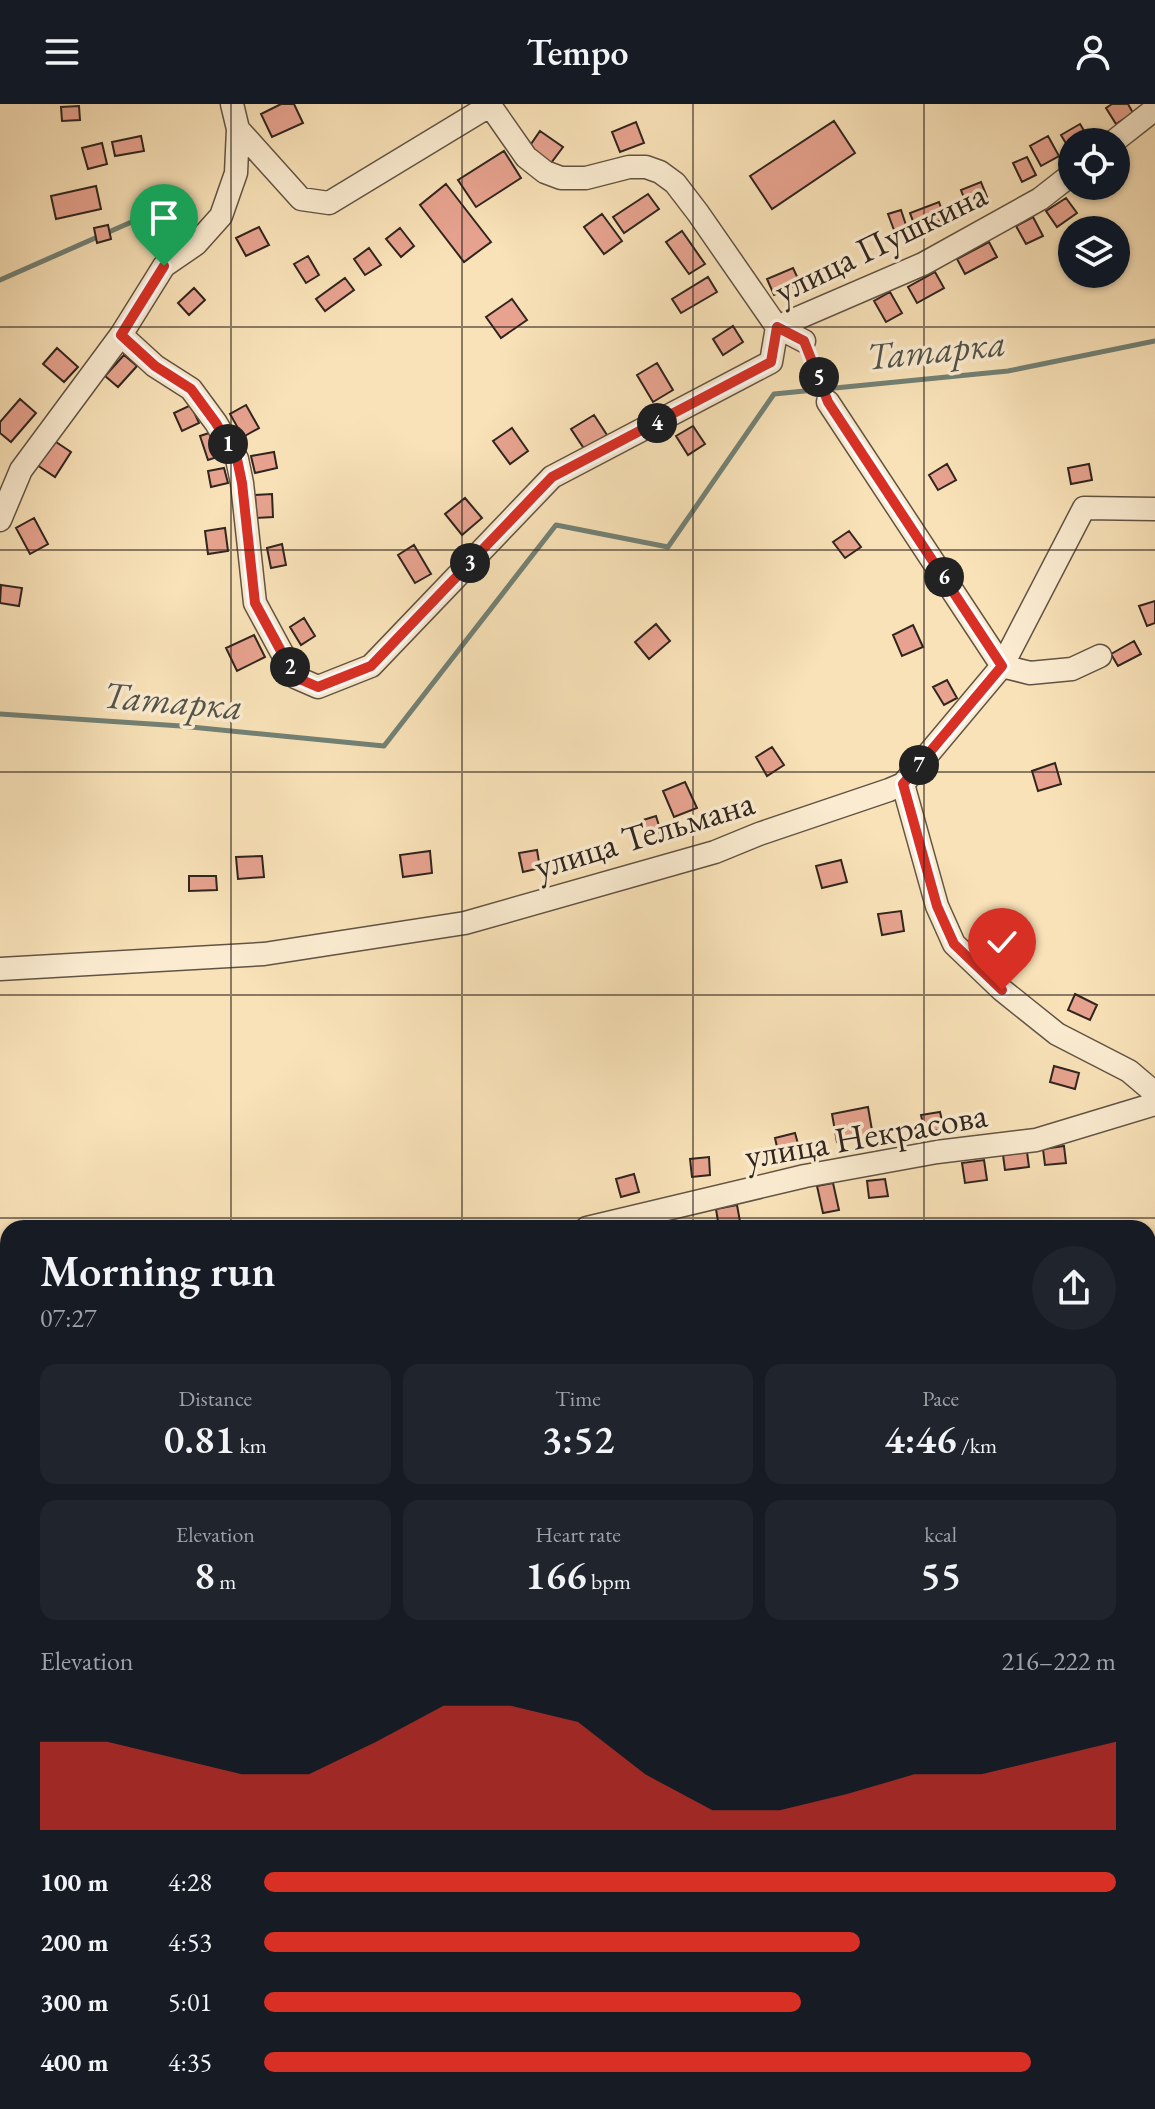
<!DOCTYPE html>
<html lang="en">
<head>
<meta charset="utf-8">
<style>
	body { margin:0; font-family:"EB Garamond",serif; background:#20242c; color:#f1f3f6; height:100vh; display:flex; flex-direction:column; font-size:30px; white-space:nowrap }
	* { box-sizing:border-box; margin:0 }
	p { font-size:26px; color:#9ea1a6 }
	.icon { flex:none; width:44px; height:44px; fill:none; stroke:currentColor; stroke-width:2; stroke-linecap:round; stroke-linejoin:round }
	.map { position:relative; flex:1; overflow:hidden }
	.details { position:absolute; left:0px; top:1116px; width:1156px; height:890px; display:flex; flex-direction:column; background:#171b24; border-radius:24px 24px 0 0; box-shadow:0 2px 6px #0004 }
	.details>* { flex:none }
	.buttons { position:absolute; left:1058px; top:24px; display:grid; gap:16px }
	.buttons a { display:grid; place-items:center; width:72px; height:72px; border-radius:50%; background:#171b24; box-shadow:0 2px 6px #0004; font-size:40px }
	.pin { position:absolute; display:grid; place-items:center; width:68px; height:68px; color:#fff; margin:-82px -34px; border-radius:50% 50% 50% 0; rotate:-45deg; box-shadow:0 0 8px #0007 }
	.pin .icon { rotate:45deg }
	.km { position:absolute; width:40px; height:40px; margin:-20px; border-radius:50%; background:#222; color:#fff; font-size:22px; line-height:40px; text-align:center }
	.round { display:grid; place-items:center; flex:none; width:84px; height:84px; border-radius:42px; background:#20242c }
	.head { display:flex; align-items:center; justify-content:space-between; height:136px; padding:0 40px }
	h1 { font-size:44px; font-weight:600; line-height:60px }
	.metrics { display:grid; grid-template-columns:repeat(3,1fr); gap:12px; height:136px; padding:8px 40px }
	.metrics div { display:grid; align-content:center; border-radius:16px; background:#20242c; text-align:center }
	.metrics b { font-size:40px; font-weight:600 }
	.metrics small { font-size:22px; font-weight:400 }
	.metrics p { font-size:22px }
	.chart { height:224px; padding:16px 40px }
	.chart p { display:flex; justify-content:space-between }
	.chart svg { width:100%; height:144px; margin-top:8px; fill:#d93025; opacity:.7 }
	ul { padding:0 40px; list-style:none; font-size:26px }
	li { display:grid; grid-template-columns:128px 96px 1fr; align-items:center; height:60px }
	li i { height:20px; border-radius:10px; background:#d93025 }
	header { display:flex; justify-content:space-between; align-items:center; height:104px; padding:0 40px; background:#171b24; font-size:36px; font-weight:600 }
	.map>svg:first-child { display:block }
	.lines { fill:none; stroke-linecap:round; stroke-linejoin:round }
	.stream { stroke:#728175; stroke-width:5 }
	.building { fill:#e7a38f; stroke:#30251f; stroke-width:2 }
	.minor-casing { stroke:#625445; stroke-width:25 }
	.path { stroke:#30251f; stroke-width:3; stroke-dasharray:6 4; stroke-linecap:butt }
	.minor { stroke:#fbecd1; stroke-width:22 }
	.route-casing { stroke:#fff; stroke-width:16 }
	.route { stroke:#d93025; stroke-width:10 }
	.grid { fill:none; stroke:#30251f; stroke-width:2; stroke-opacity:0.55 }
	.labels { text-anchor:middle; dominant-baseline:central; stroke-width:7; stroke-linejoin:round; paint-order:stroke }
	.street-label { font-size:36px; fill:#30251f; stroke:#fbecd1 }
	.water-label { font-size:38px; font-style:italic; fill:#51534a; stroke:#fbecd1 }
</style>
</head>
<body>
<header><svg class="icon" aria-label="menu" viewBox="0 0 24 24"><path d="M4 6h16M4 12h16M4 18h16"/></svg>Tempo<svg class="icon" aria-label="person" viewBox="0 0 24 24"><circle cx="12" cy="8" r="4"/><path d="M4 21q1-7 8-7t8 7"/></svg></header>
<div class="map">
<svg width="1155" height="2005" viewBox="0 0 1155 2005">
	<rect width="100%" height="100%" fill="#f9e2b8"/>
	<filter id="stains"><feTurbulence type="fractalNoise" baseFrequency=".0025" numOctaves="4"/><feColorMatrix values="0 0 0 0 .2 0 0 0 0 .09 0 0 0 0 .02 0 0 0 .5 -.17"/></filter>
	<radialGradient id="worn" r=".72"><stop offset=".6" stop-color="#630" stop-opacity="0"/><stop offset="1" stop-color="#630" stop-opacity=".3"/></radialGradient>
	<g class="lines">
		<!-- stream -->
		<path class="stream" d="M0 176 170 101
			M0 610 181 622 384 642 556 421 668 443 774 290 1008 267 1155 237"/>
	</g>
	<!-- building -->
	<path class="building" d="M281 0H294L303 19 272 33 261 10Z
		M1112 0H1128L1133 9 1116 20 1106 4Z
		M79 2 80 16 62 17 61 3Z
		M834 17 855 49 772 105 750 72Z
		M636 18 644 39 620 48 612 28Z
		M1080 20 1089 35 1084 38H1072V45L1070 46 1061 31Z
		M540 27 563 43 551 59 529 43Z
		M141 32 144 47 115 52 112 38Z
		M1048 32 1059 52 1041 62 1030 42Z
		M102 39 107 60 88 65 82 44Z
		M504 47 521 74 476 103 458 76Z
		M1027 53 1036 71 1022 78 1013 59Z
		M981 78 987 93 967 102 961 86Z
		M446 80 491 138 464 158 420 101Z
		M96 82 101 105 56 115 51 92Z
		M648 90 659 105 624 129 613 113Z
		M1066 94 1077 109 1057 123 1046 107Z
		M939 98 945 115 916 125 910 109Z
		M901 106 909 130 897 134 888 110Z
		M602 110 622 137 604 150 584 123Z
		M1033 113 1043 132 1026 140 1016 122Z
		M108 121 111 135 97 139 94 124Z
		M259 123 269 141 246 152 236 134Z
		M400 124 414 142 401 153 386 135Z
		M682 127 705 160 689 170 666 138Z
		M989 138 997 153 965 170 957 155Z
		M369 144 381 161 365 171 354 155Z
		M308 152 319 171 306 179 294 160Z
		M793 164 800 179 774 191 767 175Z
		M935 168 944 184 917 199 908 183Z
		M708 173 717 188 681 209 672 195Z
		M345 174 354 186 325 207 316 195Z
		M194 184 205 196 189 211 178 199Z
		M890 188 902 209 886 218 874 197Z
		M512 195 527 216 501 234 486 213Z
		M733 222 743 238 723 251 713 235Z
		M57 244 78 263 64 278 43 260Z
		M124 251 137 262 118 283 105 272Z
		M657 259 673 286 653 298 637 271Z
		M20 295 36 309 11 338 0 329V318Z
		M191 301 199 319 182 327 174 309Z
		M246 301 259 324 243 333 230 310Z
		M594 311 607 331 585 346 571 325Z
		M693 322 705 340 688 351 676 332Z
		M512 324 528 347 510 360 493 337Z
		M215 327 223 351 208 356 200 332Z
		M53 336 71 348 55 373 37 361Z
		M274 348 277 364 255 369 251 352Z
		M947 360 956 376 938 386 929 371Z
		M1089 360 1092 376 1071 380 1068 364Z
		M224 364 228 379 211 383 208 367Z
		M272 390 273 413 256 414 255 391Z
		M465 394 482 414 462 431 445 410Z
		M34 414 48 440 30 450 16 424Z
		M225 424 228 447 208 450 205 427Z
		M849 427 861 443 845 454 833 438Z
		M282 440 286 461 271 464 267 444Z
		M414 441 431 470 415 479 398 451Z
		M1 481 22 484 19 502 0 499Z
		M1155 497V519L1147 522 1139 502Z
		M304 514 315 532 301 541 290 523Z
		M656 520 670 537 649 555 635 538Z
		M913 521 923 543 902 552 893 531Z
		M254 531 265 553 237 567 226 544Z
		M1134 537 1141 550 1118 562 1111 550Z
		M947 576 957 594 944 601 933 583Z
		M772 643 784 661 767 672 756 653Z
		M1055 659 1061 680 1038 687 1032 667Z
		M685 678 697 704 674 713 663 687Z
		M656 712 661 728 646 734 640 717Z
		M537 746 540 764 523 768 519 749Z
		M430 747 432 769 403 773 400 751Z
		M262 752 264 773 238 775 236 753Z
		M841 756 847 778 822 784 816 762Z
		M189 772H216L217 786 189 787Z
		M901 807 904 827 882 831 878 810Z
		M1075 890 1097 901 1090 916 1068 906Z
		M1054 962 1079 969 1075 985 1050 978Z
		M868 1003 873 1032 837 1038 832 1010Z
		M940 1008 944 1025 925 1029 921 1011Z
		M795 1029 800 1047 779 1052 775 1034Z
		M1064 1042 1066 1059 1045 1061 1043 1045Z
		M1027 1048 1029 1063 1005 1066 1003 1051Z
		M709 1053 710 1071 692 1073 690 1055Z
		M984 1056 987 1076 965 1079 962 1059Z
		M634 1070 639 1088 621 1093 616 1075Z
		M885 1075 888 1092 869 1094 867 1077Z
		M833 1079 839 1106 823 1109 817 1082Z
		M737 1101 741 1123 719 1124 716 1105Z
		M1155 1467V1490L1148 1492V1469Z"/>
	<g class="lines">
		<defs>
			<path id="minor" d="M489 0 526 53 545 68 561 74H586L629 63H646L660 68 675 79 698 109 777 223 804 237
				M238 25 301 95 329 99 489 2
				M1113 38 1155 5
				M121 231 155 262 191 285 216 319 237 355 242 379 255 499 295 573 318 583 371 562 552 373 771 258 777 223 923 160 1040 95 1072 70
				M828 298 1002 562 1030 569 1072 565 1100 552
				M0 416 21 366 121 231 164 162 196 140 221 112 236 69 238 25 232 0
				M903 680 937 802 954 840 1002 886 1057 930 1129 967 1155 989
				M0 865 264 850 465 819 715 748 759 730 889 686 903 680 1002 562 1084 404 1155 405
				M587 1124 805 1072 937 1048 1036 1036 1155 1000
				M0 1199 8 1195
				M1148 1538 1155 1535
				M1148 1915 1155 1913
				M91 2005 104 1998
				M840 2005 877 1998"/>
		</defs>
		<!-- minor casing -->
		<use href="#minor" class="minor-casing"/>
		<!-- path -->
		<path class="path" d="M812 255 822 282"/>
		<!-- minor -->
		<use href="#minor" class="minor"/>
	</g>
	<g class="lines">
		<defs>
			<path id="route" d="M164 162 121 231 155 262 191 285 216 319 237 355 242 379 255 499 295 573 318 583 371 562 552 373 771 258 777 223 804 237 828 298 1002 562 903 680 937 802 954 840 1002 886"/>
		</defs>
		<!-- route casing -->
		<use href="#route" class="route-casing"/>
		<!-- route -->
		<use href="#route" class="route"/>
	</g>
	<!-- grid -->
	<path class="grid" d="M231 0V1124M462 0V1124M693 0V1124M924 0V1124M0 223H1155M0 446H1155M0 668H1155M0 891H1155M0 1114H1155M0 1337H8M1148 1337H1155M0 1559H8M1148 1559H1155M0 1782H8M1148 1782H1155M231 1998V2005M462 1998V2005M693 1998V2005M924 1998V2005"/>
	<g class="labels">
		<!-- street labels -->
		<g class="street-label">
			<text transform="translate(880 138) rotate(-26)">улица Пушкина</text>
			<text transform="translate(644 730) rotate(-17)">улица Тельмана</text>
			<text transform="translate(866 1031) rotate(-10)">улица Некрасова</text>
		</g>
		<!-- water labels -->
		<g class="water-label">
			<text transform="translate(936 245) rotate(-6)">Татарка</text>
			<text transform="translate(173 596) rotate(5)">Татарка</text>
		</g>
	</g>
	<rect width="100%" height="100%" filter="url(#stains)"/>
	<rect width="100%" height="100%" fill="url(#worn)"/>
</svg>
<div class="buttons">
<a><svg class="icon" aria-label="locate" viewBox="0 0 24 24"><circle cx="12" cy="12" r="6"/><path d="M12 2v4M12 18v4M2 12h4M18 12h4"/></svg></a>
<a><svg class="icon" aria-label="layers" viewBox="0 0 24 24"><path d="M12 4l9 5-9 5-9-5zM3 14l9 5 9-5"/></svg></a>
</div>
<div class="pin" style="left:164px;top:162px;background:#1e9e55"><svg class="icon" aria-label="arrive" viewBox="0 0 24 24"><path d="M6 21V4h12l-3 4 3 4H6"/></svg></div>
<div class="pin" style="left:1002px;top:886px;background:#d93025"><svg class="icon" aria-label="check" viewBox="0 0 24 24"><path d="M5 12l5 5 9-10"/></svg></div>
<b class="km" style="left:228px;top:340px">1</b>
<b class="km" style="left:290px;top:563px">2</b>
<b class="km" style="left:470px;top:459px">3</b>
<b class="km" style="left:657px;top:319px">4</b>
<b class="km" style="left:819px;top:273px">5</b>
<b class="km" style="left:944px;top:473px">6</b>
<b class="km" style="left:919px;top:661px">7</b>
<section class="details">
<div class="head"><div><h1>Morning run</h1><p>07:27</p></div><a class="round"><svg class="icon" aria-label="share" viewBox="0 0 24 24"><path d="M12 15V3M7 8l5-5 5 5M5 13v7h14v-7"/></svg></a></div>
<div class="metrics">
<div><p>Distance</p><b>0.81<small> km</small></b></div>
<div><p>Time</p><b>3:52</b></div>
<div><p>Pace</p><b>4:46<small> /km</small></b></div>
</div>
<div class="metrics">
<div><p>Elevation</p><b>8<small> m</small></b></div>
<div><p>Heart rate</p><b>166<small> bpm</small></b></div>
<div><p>kcal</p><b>55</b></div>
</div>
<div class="chart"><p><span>Elevation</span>216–222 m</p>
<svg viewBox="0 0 160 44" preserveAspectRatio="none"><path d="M0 44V17L10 17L20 22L30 27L40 27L50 17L60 6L70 6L80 11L90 27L100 38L110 38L120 33L130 27L140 27L150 22L160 17V44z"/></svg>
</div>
<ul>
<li><b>100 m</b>4:28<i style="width:100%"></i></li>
<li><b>200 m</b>4:53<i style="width:70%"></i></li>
<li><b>300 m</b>5:01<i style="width:63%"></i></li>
<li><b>400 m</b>4:35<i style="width:90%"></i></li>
</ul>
</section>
</div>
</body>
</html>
